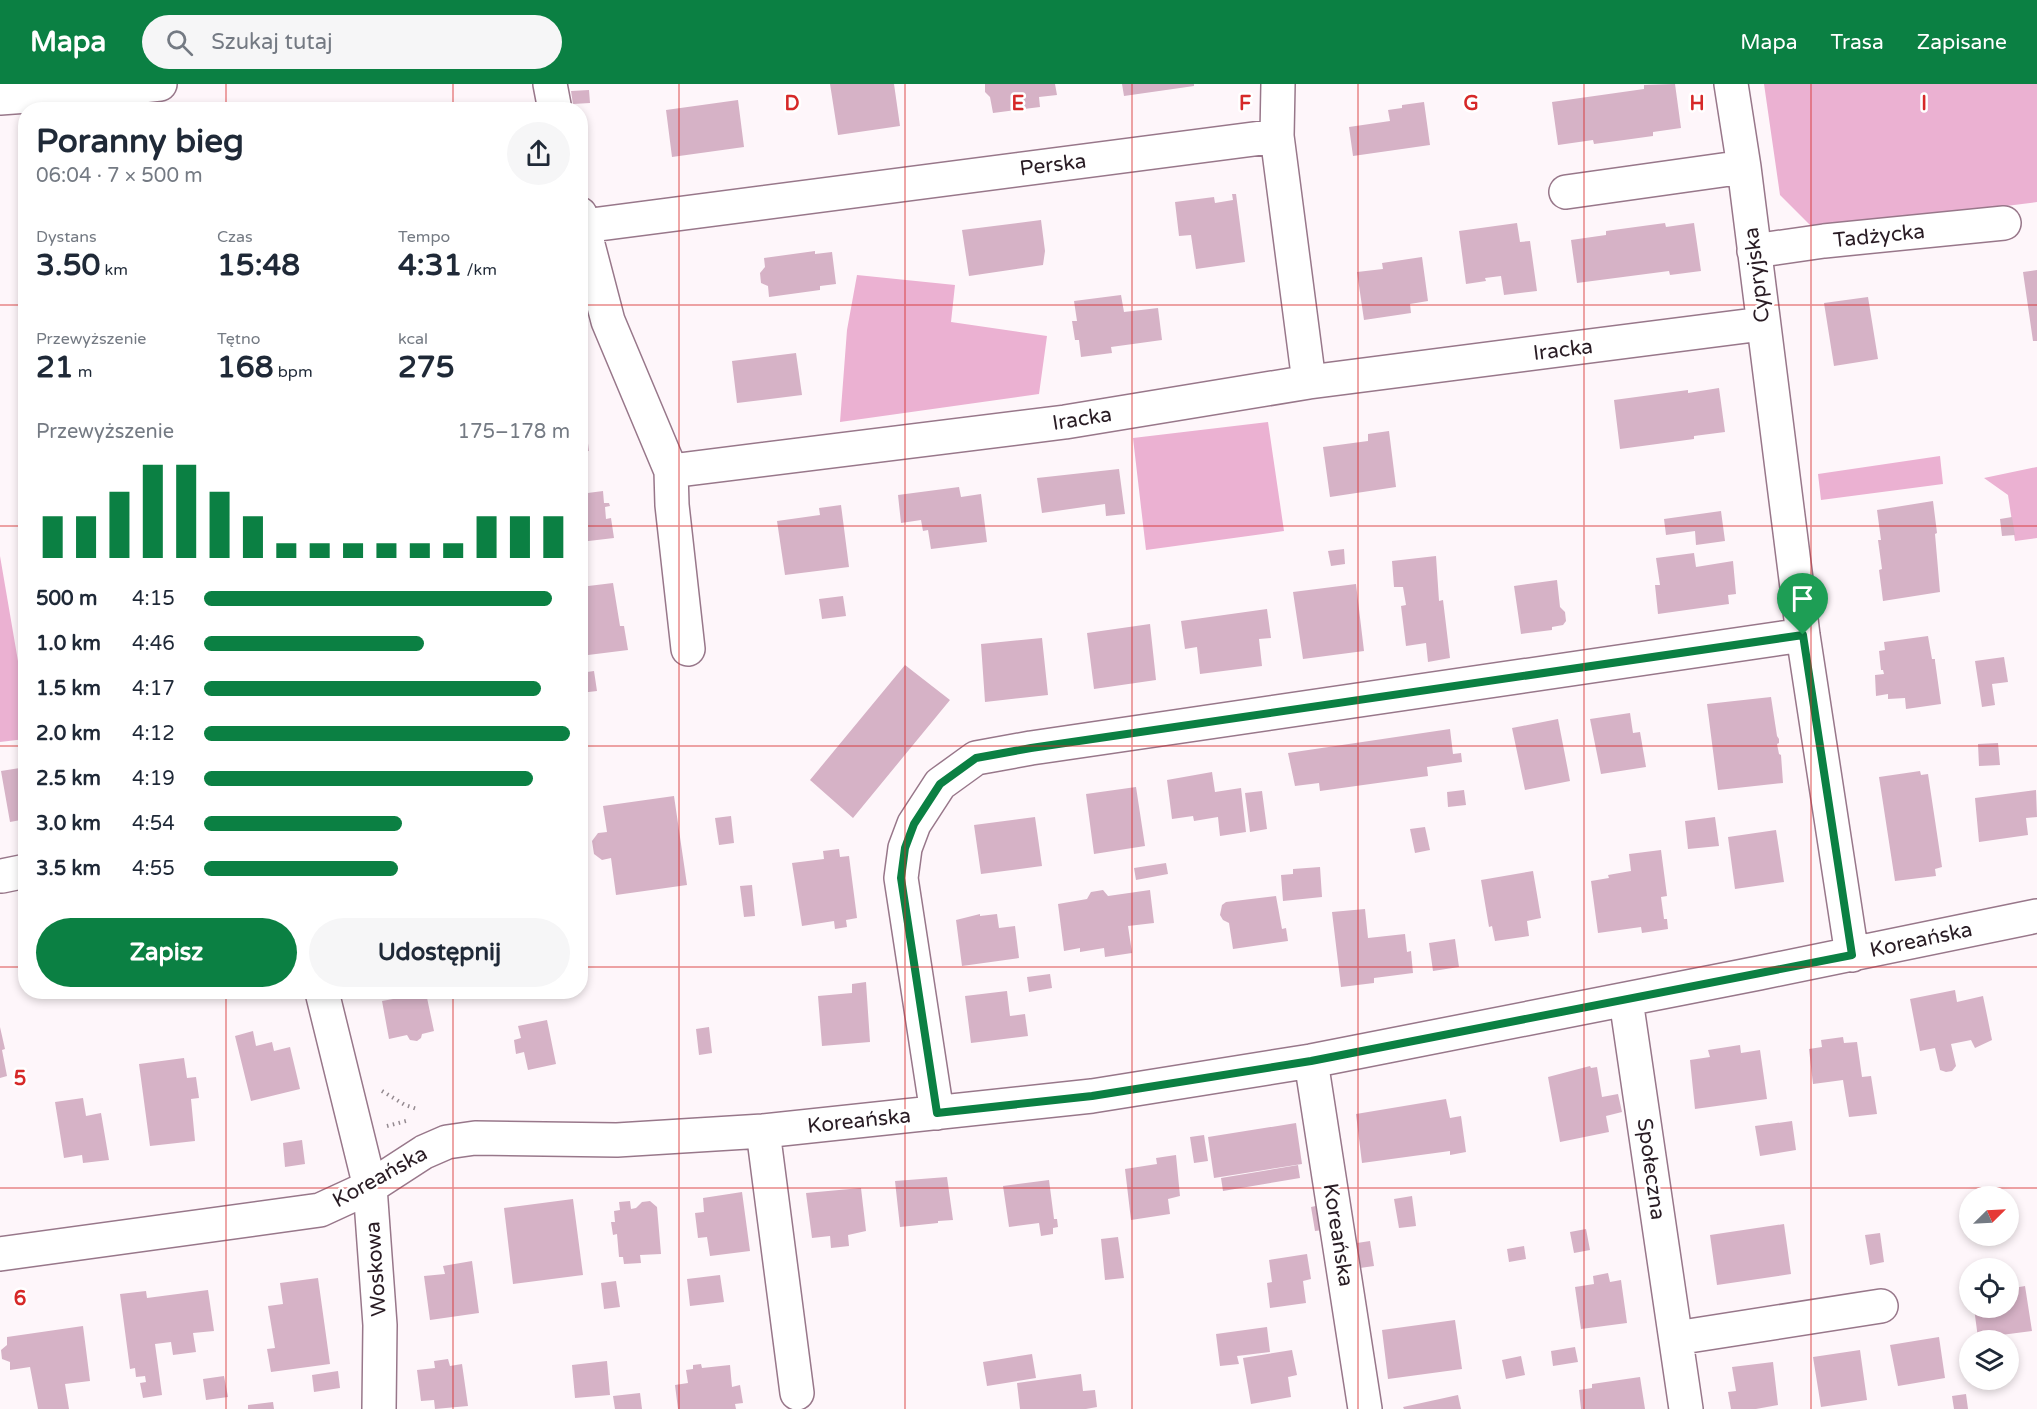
<!DOCTYPE html>
<html lang="pl">
<head>
<meta charset="utf-8">
<style>
	body { margin:0; font-family:"Varela Round",sans-serif; background:#f6f6f7; color:#1f2937; height:100vh; display:flex; flex-direction:column; font-size:22px; white-space:nowrap }
	* { box-sizing:border-box; margin:0 }
	p { font-size:20px; color:#747a83 }
	.icon { flex:none; width:33px; height:33px; fill:none; stroke:currentColor; stroke-width:2; stroke-linecap:round; stroke-linejoin:round }
	.map { position:relative; flex:1; overflow:hidden }
	.drawer { position:absolute; left:18px; top:18px; width:570px; height:897px; display:flex; flex-direction:column; background:#fff; border-radius:24px; box-shadow:0 3px 9px #0003 }
	.drawer>* { flex:none }
	.needle { width:39px; rotate:66deg }
	.buttons { position:absolute; left:1959px; top:1102px; display:grid; gap:12px }
	.buttons a { display:grid; place-items:center; width:60px; height:60px; border-radius:50%; background:#fff; box-shadow:0 3px 9px #0003; font-size:30px }
	.pin { position:absolute; display:grid; place-items:center; width:51px; height:51px; color:#fff; margin:-62px -26px; border-radius:50% 50% 50% 0; rotate:-45deg; box-shadow:0 0 6px #0007 }
	.pin .icon { rotate:45deg }
	.round { display:grid; place-items:center; flex:none; width:63px; height:63px; border-radius:32px; background:#f6f6f7 }
	.summary { display:flex; align-items:center; justify-content:space-between; height:102px; padding:0 18px }
	h1 { font-size:33px; font-weight:800; line-height:45px }
	.metrics { display:grid; grid-template-columns:repeat(3,1fr); gap:9px; height:102px; padding:6px 18px }
	.metrics div { display:grid; align-content:center }
	.metrics b { font-size:30px; font-weight:800 }
	.metrics small { font-size:16px; font-weight:400 }
	.metrics p { font-size:16px }
	.chart { height:168px; padding:12px 18px }
	.chart p { display:flex; justify-content:space-between }
	.chart svg { width:100%; height:108px; margin-top:6px; stroke:#0b8043; stroke-width:6 }
	.cta { display:flex; gap:12px; margin-top:auto; padding:12px 18px }
	.cta a { flex:1; height:69px; border-radius:36px; background:#0b8043; color:#fff; font-size:24px; font-weight:800; line-height:69px; text-align:center }
	.cta a+a { background:#f6f6f7; color:#1f2937 }
	ul { padding:0 18px; list-style:none; font-size:20px }
	li { display:grid; grid-template-columns:96px 72px 1fr; align-items:center; height:45px }
	li i { height:15px; border-radius:8px; background:#0b8043 }
	header { display:flex; align-items:center; gap:36px; box-sizing:border-box; height:84px; padding:0 30px; background:#0b8043; color:#fff }
	header strong { font-size:28px }
	nav { display:flex; gap:33px; margin-inline-start:auto; font-size:21px }
	.search { width:420px; height:54px; background:#f6f6f7; display:flex; align-items:center; gap:15px; box-sizing:border-box; padding:0 21px; border-radius:33px; color:#747a83; font-size:22px }
	.map>svg:first-child { display:block }
	.green { fill:#ebb1d2 }
	.building { fill:#d6b2c6 }
	.lines { fill:none; stroke-linecap:round; stroke-linejoin:round }
	.minor-casing { stroke:#98778a; stroke-width:36 }
	.path { stroke:#948a90; stroke-width:4; stroke-dasharray:1.5 4.5; stroke-linecap:butt }
	.minor { stroke:#fff; stroke-width:33 }
	.route-casing { stroke:#fff; stroke-width:12 }
	.route { stroke:#0b8043; stroke-width:8 }
	.grid { fill:none; stroke:#d62828; stroke-width:1.5; stroke-opacity:0.55 }
	.labels { text-anchor:middle; dominant-baseline:central; stroke-width:5; stroke-linejoin:round; paint-order:stroke }
	.street-label { font-size:21px; fill:#291c24; stroke:#fff }
	.grid-label { font-size:20px; text-anchor:middle; font-weight:bold; fill:#d62828; stroke:#fff; stroke-width:5; stroke-linejoin:round; paint-order:stroke }
</style>
</head>
<body>
<header>
<strong>Mapa</strong>
<div class="search"><svg class="icon" aria-label="search" viewBox="0 0 24 24"><circle cx="10" cy="10" r="6"/><path d="M15 15l6 6"/></svg>Szukaj tutaj</div>
<nav><a>Mapa</a><a>Trasa</a><a>Zapisane</a></nav>
</header>
<div class="map">
<svg width="2037" height="1325" viewBox="0 0 2037 1325">
	<rect width="100%" height="100%" fill="#fef6fa"/>
	<!-- green -->
	<path class="green" d="M1764 0H2037V118L1815 146 1780 111Z
		M857 191 955 201 951 238 1047 252 1039 310 840 338 847 246Z
		M1268 338 1284 447 1146 466 1133 354Z
		M1940 372 1943 400 1821 416 1818 390Z
		M2037 383V454L2015 457 2008 411 1984 394Z
		M0 472 25 618V655L0 658Z"/>
	<!-- building -->
	<path class="building" d="M830 0H894L900 42 838 51Z
		M985 0H1055L1057 11 1039 13 1040 23 993 29 990 13 985 8Z
		M1122 0H1194V2L1124 12Z
		M1675 0 1681 44 1653 48V52L1624 56 1594 60 1593 56 1558 61 1552 18 1644 5V1Z
		M589 6 590 19 573 20 571 7Z
		M738 16 744 63 672 73 666 26Z
		M1424 18 1430 61 1353 72 1349 43 1390 37 1388 26 1402 24V21Z
		M1232 110H1236L1245 178 1196 185 1191 151 1179 152 1175 118 1214 113 1215 119 1233 116Z
		M1041 136 1045 167 1043 181 969 192 962 146Z
		M1517 139 1520 158 1530 157 1537 207 1504 211 1501 192 1485 194 1486 197 1466 200 1459 147Z
		M1665 139 1666 143 1694 139 1701 187 1670 191 1669 187 1577 199 1571 156 1606 151V147Z
		M815 167V170L832 168 836 200 820 202V206L769 213 768 202 761 199 760 189 765 183 764 174Z
		M1422 173 1428 217 1410 220 1411 229 1364 236 1357 188 1383 185 1382 179Z
		M2037 186V257H2033L2023 188Z
		M1121 211 1124 228 1158 224 1162 256 1111 263 1112 269 1081 273 1079 256H1075L1072 237H1077L1074 217Z
		M1868 213 1878 275 1834 282 1824 219Z
		M796 269 802 311 737 319 732 277Z
		M1719 304 1725 348 1694 352V355L1620 365 1614 316 1688 306V309Z
		M585 336 589 367 580 368V337Z
		M1389 347 1396 403 1330 413 1323 363 1368 357V350Z
		M1119 385 1125 430 1106 432 1105 420 1042 429 1037 394Z
		M959 403 961 413 981 410 987 458 931 465 928 446 923 447 921 436 901 439 898 411Z
		M603 407 604 419H609L610 422 605 423 606 435 611 434 614 454 580 458V410Z
		M1933 417 1937 449 1935 450 1940 508 1883 517 1879 486 1882 485 1878 456H1881L1877 426Z
		M841 421 849 483 785 491 777 437 820 431 819 424Z
		M1721 427 1725 457 1696 461 1695 447 1666 451 1664 435Z
		M2012 433 2015 451 2002 452 2000 435Z
		M1344 465 1345 480 1331 482 1328 467Z
		M1694 469 1696 483 1733 477 1736 510 1728 511 1729 520 1658 530 1655 501H1660L1656 474Z
		M1436 472 1439 517 1443 516 1450 574 1428 578 1426 559 1406 562 1401 522 1406 521 1403 503H1394L1392 477Z
		M1557 496 1560 523 1565 528 1566 537 1563 541 1552 543V546L1521 550 1514 502Z
		M613 499 620 542H624L628 566 580 572V570L583 569 580 551V503Z
		M1356 500 1364 567 1303 575 1293 508Z
		M843 512 846 532 822 535 819 515Z
		M1267 525 1271 554 1259 555 1262 582 1200 590 1197 563 1185 565 1181 537Z
		M1150 540 1156 596 1094 605 1087 549Z
		M1928 552 1932 575H1935V577L1941 620 1906 625 1905 614 1888 615V610L1876 612 1875 591 1884 590 1883 586H1881L1879 567 1885 566 1884 558Z
		M1042 554 1048 611 985 618 981 560Z
		M2004 573 2008 598 1992 600 1995 621 1982 623 1975 577Z
		M905 581 950 616 853 734 810 696Z
		M594 587 597 607 580 609V589Z
		M1771 613 1777 652 1779 655V659L1777 660 1779 670 1781 671 1783 699 1718 706 1707 620Z
		M1630 629 1633 649 1640 648 1646 683 1601 690 1590 635Z
		M1558 635 1570 697 1525 706 1512 644Z
		M1450 645 1453 670 1461 669 1462 678 1427 683 1428 692 1320 707 1319 699 1295 702 1288 669Z
		M1998 659 2000 681 1979 682 1978 660Z
		M26 683V735L10 738 1 687Z
		M1920 687 1921 691 1928 690 1942 783 1935 785 1936 792 1895 797 1879 693Z
		M1212 688 1215 708 1241 704 1246 748 1220 752 1218 733 1194 737 1193 732 1172 735 1167 696Z
		M1136 703 1145 762 1094 770 1086 710Z
		M1464 706 1466 721 1448 723 1447 708Z
		M2036 706 2037 733 2026 734 2028 751 1979 758 1975 714Z
		M1262 707 1267 745 1250 748 1245 709Z
		M674 712 687 801 616 811 611 774 602 776 594 770 592 757 598 749 607 748 603 722Z
		M731 732 734 759 719 761 715 734Z
		M1035 733 1042 782 981 790 974 741Z
		M1715 733 1719 762 1688 765 1685 737Z
		M1425 743 1430 766 1415 769 1410 745Z
		M1776 746 1784 798 1735 805 1728 753Z
		M839 765 840 773 849 772 857 834 846 836 847 843 835 845 834 837 802 842 792 779 824 775 823 767Z
		M1661 766 1667 812 1661 813 1664 835H1667L1668 845 1642 849 1641 843 1598 849 1591 797 1609 794 1608 791 1631 787 1629 770Z
		M1166 779 1168 790 1136 796 1134 784Z
		M1320 783 1322 813 1283 817 1281 791 1293 790V785Z
		M1533 787 1541 834 1527 837 1529 852 1495 857 1492 842 1489 843 1481 796Z
		M752 801 755 832 744 833 740 802Z
		M1103 806 1108 812 1150 806 1154 839 1128 842 1132 869 1105 873 1104 864 1080 868V864L1064 867 1058 820 1087 815 1091 808Z
		M1276 812 1282 845 1286 844 1288 857 1233 865 1229 839 1223 836 1220 831 1222 821 1226 818Z
		M1365 825 1368 854 1405 850 1407 868 1411 867 1413 889 1374 894V899L1341 903 1332 828Z
		M980 830V832L997 830 999 844 1015 842 1019 874 962 882 956 836Z
		M1455 855 1459 883 1433 887 1429 859Z
		M1050 890 1052 904 1029 908 1027 893Z
		M866 898 870 958 822 962 818 912 852 909V900Z
		M1955 906 1957 918 1983 912 1992 956 1975 964 1971 956 1951 960 1956 982 1952 987 1946 988 1940 986 1935 964 1920 967 1910 915Z
		M1007 907 1010 932 1025 930 1028 952 971 959 965 912Z
		M426 909 434 947 422 950 421 954 417 957 410 956 407 951 389 955 382 917Z
		M547 936 556 980 528 986 524 968 516 970 514 956 521 954 518 942Z
		M0 943 5 965 2 966 7 992 0 994Z
		M709 943 712 969 699 971 696 945Z
		M253 947 256 962 272 958 274 967 290 963 300 1005 251 1017 235 952Z
		M1843 953 1844 959 1857 958 1862 993 1871 992 1877 1030 1849 1033 1843 996 1813 1000 1809 965 1822 963 1821 956Z
		M1740 961 1741 969 1760 966 1767 1015 1695 1025 1690 976 1710 973 1708 966Z
		M184 974 187 994 196 993 199 1014 191 1015 195 1057 150 1062 139 980Z
		M1590 982 1591 984 1597 983 1602 1013 1618 1010 1622 1028 1606 1032 1609 1048 1560 1058 1548 993Z
		M83 1014 86 1032 101 1029 109 1076 83 1079 82 1071 64 1074 55 1018Z
		M1446 1015 1450 1034 1461 1032 1466 1068 1450 1071V1067L1362 1079 1356 1030Z
		M1792 1037 1796 1066 1760 1072 1755 1042Z
		M1296 1039 1302 1080 1214 1094 1208 1053Z
		M1204 1051 1208 1077 1194 1079 1190 1053Z
		M302 1056 305 1080 285 1083 283 1059Z
		M1176 1071 1180 1112 1168 1115 1170 1130 1131 1136 1125 1085 1157 1080 1156 1074Z
		M1298 1081 1300 1094 1223 1107 1221 1094Z
		M947 1093 953 1136 938 1137V1139L900 1143 895 1097Z
		M1049 1096 1054 1135H1057L1058 1143 1053 1144V1150L1041 1152 1039 1139 1009 1143 1003 1102Z
		M861 1104 866 1147 848 1151 849 1162 831 1164 830 1152 812 1154 806 1109Z
		M742 1108 750 1167 710 1172 707 1153 698 1154 695 1129 704 1128 703 1114Z
		M1412 1112 1416 1142 1399 1144 1394 1115Z
		M573 1115 583 1191 513 1200 504 1124Z
		M630 1117 631 1125 636 1124 642 1118 650 1117 657 1123 661 1170 640 1171 641 1179 624 1180 623 1173H619L617 1150 613 1151 611 1138H615L614 1127 620 1126 619 1118Z
		M1325 1120 1330 1145 1315 1147 1311 1123Z
		M1784 1140 1791 1190 1717 1201 1710 1151Z
		M1586 1145 1590 1166 1574 1169 1570 1148Z
		M1880 1149 1884 1178 1870 1181 1865 1151Z
		M1118 1153 1124 1194 1105 1196 1101 1155Z
		M1370 1157 1374 1182 1360 1184 1357 1159Z
		M1524 1162 1526 1175 1509 1178 1507 1165Z
		M1307 1170 1311 1195 1303 1197 1306 1219 1270 1224 1267 1199 1272 1198 1269 1176Z
		M472 1177 479 1229 430 1236 424 1192 445 1190 443 1182Z
		M1608 1189 1610 1198 1621 1196 1627 1239 1581 1245 1575 1203 1594 1200 1593 1192Z
		M720 1191 724 1218 690 1222 687 1195Z
		M318 1194 330 1280 271 1288 267 1265 275 1264 268 1222 283 1220 280 1199Z
		M616 1197 620 1223 604 1225 601 1199Z
		M2025 1202 2032 1247 1978 1254 1974 1224H2008V1205Z
		M208 1206 214 1247 193 1249 196 1268 173 1271 171 1258 155 1260 162 1311 143 1314 140 1299 146 1298 145 1292 136 1293 135 1284 130 1285 120 1210 146 1207 147 1214Z
		M1455 1236 1462 1285 1388 1295 1382 1246Z
		M83 1242 90 1297 65 1300 69 1325H38L30 1283 10 1286V1278L2 1275 1 1266 7 1261V1253Z
		M1267 1243 1270 1268 1237 1272 1239 1280 1220 1282 1216 1250Z
		M1939 1253 1945 1294 1898 1302 1890 1261Z
		M1575 1263 1578 1278 1553 1282 1551 1267Z
		M1292 1266 1297 1291 1288 1293 1291 1313 1251 1320 1243 1274Z
		M1860 1266 1867 1316 1821 1323 1813 1273Z
		M1032 1270 1036 1294 987 1302 983 1278Z
		M1521 1272 1525 1291 1506 1295 1502 1276Z
		M448 1275 450 1282 462 1280 468 1322 435 1325 434 1316 421 1317 417 1286 435 1284 434 1277Z
		M607 1277 610 1311 575 1314 572 1281Z
		M1773 1278 1778 1321 1756 1325H1731L1728 1308 1736 1307 1732 1283Z
		M701 1280 702 1284 730 1281 732 1303 740 1301 743 1319 735 1320 736 1325H678L675 1301 688 1299 686 1286 693 1285V1281Z
		M338 1287 340 1304 314 1308 312 1291Z
		M1081 1290 1083 1307 1095 1306 1097 1323 1086 1325H1020L1017 1299Z
		M224 1292 228 1313 206 1316 203 1295Z
		M1640 1293 1645 1325H1581L1579 1306 1592 1304V1300Z
		M640 1309 642 1325H615L613 1312Z
		M1966 1310 1968 1325H1954L1952 1312Z
		M1458 1311 1461 1325H1404L1403 1323Z
		M273 1318 274 1325H248V1321Z"/>
	<g class="lines">
		<defs>
			<path id="minor" d="M550 0 555 26
				M1731 0 1744 83 1803 551 1852 871
				M0 14 97 7 160 0
				M1277 52 1278 0
				M1566 108 1744 83
				M580 130 608 237 671 387 1065 338 1309 298 1762 240
				M584 142 1277 52 1309 298
				M1754 167 1824 157 2004 139
				M671 387 672 421 688 565
				M2 792 26 787
				M322 908 370 1103 380 1241 379 1325
				M1626 916 1686 1325
				M1311 977 1365 1325
				M937 1029 901 794 905 764 914 740 940 700 976 674 1031 664 1803 551
				M763 1047 797 1309
				M0 1170 320 1126 370 1103 424 1068 447 1058 475 1054 617 1056 763 1047 1092 1012 1311 977 1759 889 2037 832
				M1676 1254 1881 1222"/>
		</defs>
		<!-- minor casing -->
		<use href="#minor" class="minor-casing"/>
		<!-- path -->
		<path class="path" d="M382 1007 405 1021 417 1025
			M387 1042 406 1037"/>
		<!-- minor -->
		<use href="#minor" class="minor"/>
	</g>
	<g class="lines">
		<defs>
			<path id="route" d="M1803 551 1852 871 1311 977 1092 1012 937 1029 901 794 905 764 914 740 940 700 976 674 1031 664Z"/>
		</defs>
		<!-- route casing -->
		<use href="#route" class="route-casing"/>
		<!-- route -->
		<use href="#route" class="route"/>
	</g>
	<!-- grid -->
	<path class="grid" d="M226 0V26M453 0V26M679 0V1325M905 0V1325M1132 0V1325M1358 0V1325M1584 0V1325M1811 0V1325M0 221H26M580 221H2037M0 442H26M580 442H2037M0 662H26M580 662H2037M0 883H26M580 883H2037M226 908V1325M453 908V1325M0 1104H2037"/>
	<g class="labels">
		<!-- street labels -->
		<g class="street-label">
			<text transform="translate(1053 81) rotate(-7)">Perska</text>
			<text transform="translate(1879 152) rotate(-6)">Tadżycka</text>
			<text transform="translate(1757 191) rotate(-97)">Cypryjska</text>
			<text transform="translate(1563 266) rotate(-7)">Iracka</text>
			<text transform="translate(1082 335) rotate(-9)">Iracka</text>
			<text transform="translate(1921 856) rotate(-12)">Koreańska</text>
			<text transform="translate(859 1037) rotate(-6)">Koreańska</text>
			<text transform="translate(1651 1085) rotate(82)">Społeczna</text>
			<text transform="translate(380 1093) rotate(-29)">Koreańska</text>
			<text transform="translate(1338 1151) rotate(81)">Koreańska</text>
			<text transform="translate(376 1185) rotate(-94)">Woskowa</text>
		</g>
	</g>
	<g class="grid-label">
		<text x="792" y="26">D</text>
		<text x="1018" y="26">E</text>
		<text x="1245" y="26">F</text>
		<text x="1471" y="26">G</text>
		<text x="1697" y="26">H</text>
		<text x="1924" y="26">I</text>
		<text x="20" y="1001">5</text>
		<text x="20" y="1221">6</text>
	</g>
</svg>
<div class="buttons">
<a><svg class="needle" viewBox="-14 -14 28 28"><path d="M0-13l5 13h-10z" fill="#e53935"/><path d="M0 13l5-13h-10z" fill="#747a83"/></svg></a>
<a><svg class="icon" aria-label="locate" viewBox="0 0 24 24"><circle cx="12" cy="12" r="6"/><path d="M12 2v4M12 18v4M2 12h4M18 12h4"/></svg></a>
<a><svg class="icon" aria-label="layers" viewBox="0 0 24 24"><path d="M12 4l9 5-9 5-9-5zM3 14l9 5 9-5"/></svg></a>
</div>
<div class="pin" style="left:1803px;top:551px;background:#1e9e55"><svg class="icon" aria-label="arrive" viewBox="0 0 24 24"><path d="M6 21V4h12l-3 4 3 4H6"/></svg></div>
<section class="drawer">
<div class="summary"><div><h1>Poranny bieg</h1><p>06:04 · 7 × 500 m</p></div><a class="round"><svg class="icon" aria-label="share" viewBox="0 0 24 24"><path d="M12 15V3M7 8l5-5 5 5M5 13v7h14v-7"/></svg></a></div>
<div class="metrics">
<div><p>Dystans</p><b>3.50<small> km</small></b></div>
<div><p>Czas</p><b>15:48</b></div>
<div><p>Tempo</p><b>4:31<small> /km</small></b></div>
</div>
<div class="metrics">
<div><p>Przewyższenie</p><b>21<small> m</small></b></div>
<div><p>Tętno</p><b>168<small> bpm</small></b></div>
<div><p>kcal</p><b>275</b></div>
</div>
<div class="chart"><p><span>Przewyższenie</span>175–178 m</p>
<svg viewBox="0 0 160 44" preserveAspectRatio="none"><path d="M5 44V27M15 44V27M25 44V17M35 44V6M45 44V6M55 44V17M65 44V27M75 44V38M85 44V38M95 44V38M105 44V38M115 44V38M125 44V38M135 44V27M145 44V27M155 44V27"/></svg>
</div>
<ul>
<li><b>500 m</b>4:15<i style="width:95%"></i></li>
<li><b>1.0 km</b>4:46<i style="width:60%"></i></li>
<li><b>1.5 km</b>4:17<i style="width:92%"></i></li>
<li><b>2.0 km</b>4:12<i style="width:100%"></i></li>
<li><b>2.5 km</b>4:19<i style="width:90%"></i></li>
<li><b>3.0 km</b>4:54<i style="width:54%"></i></li>
<li><b>3.5 km</b>4:55<i style="width:53%"></i></li>
</ul>
<div class="cta"><a>Zapisz</a><a>Udostępnij</a></div>
</section>
</div>
</body>
</html>
